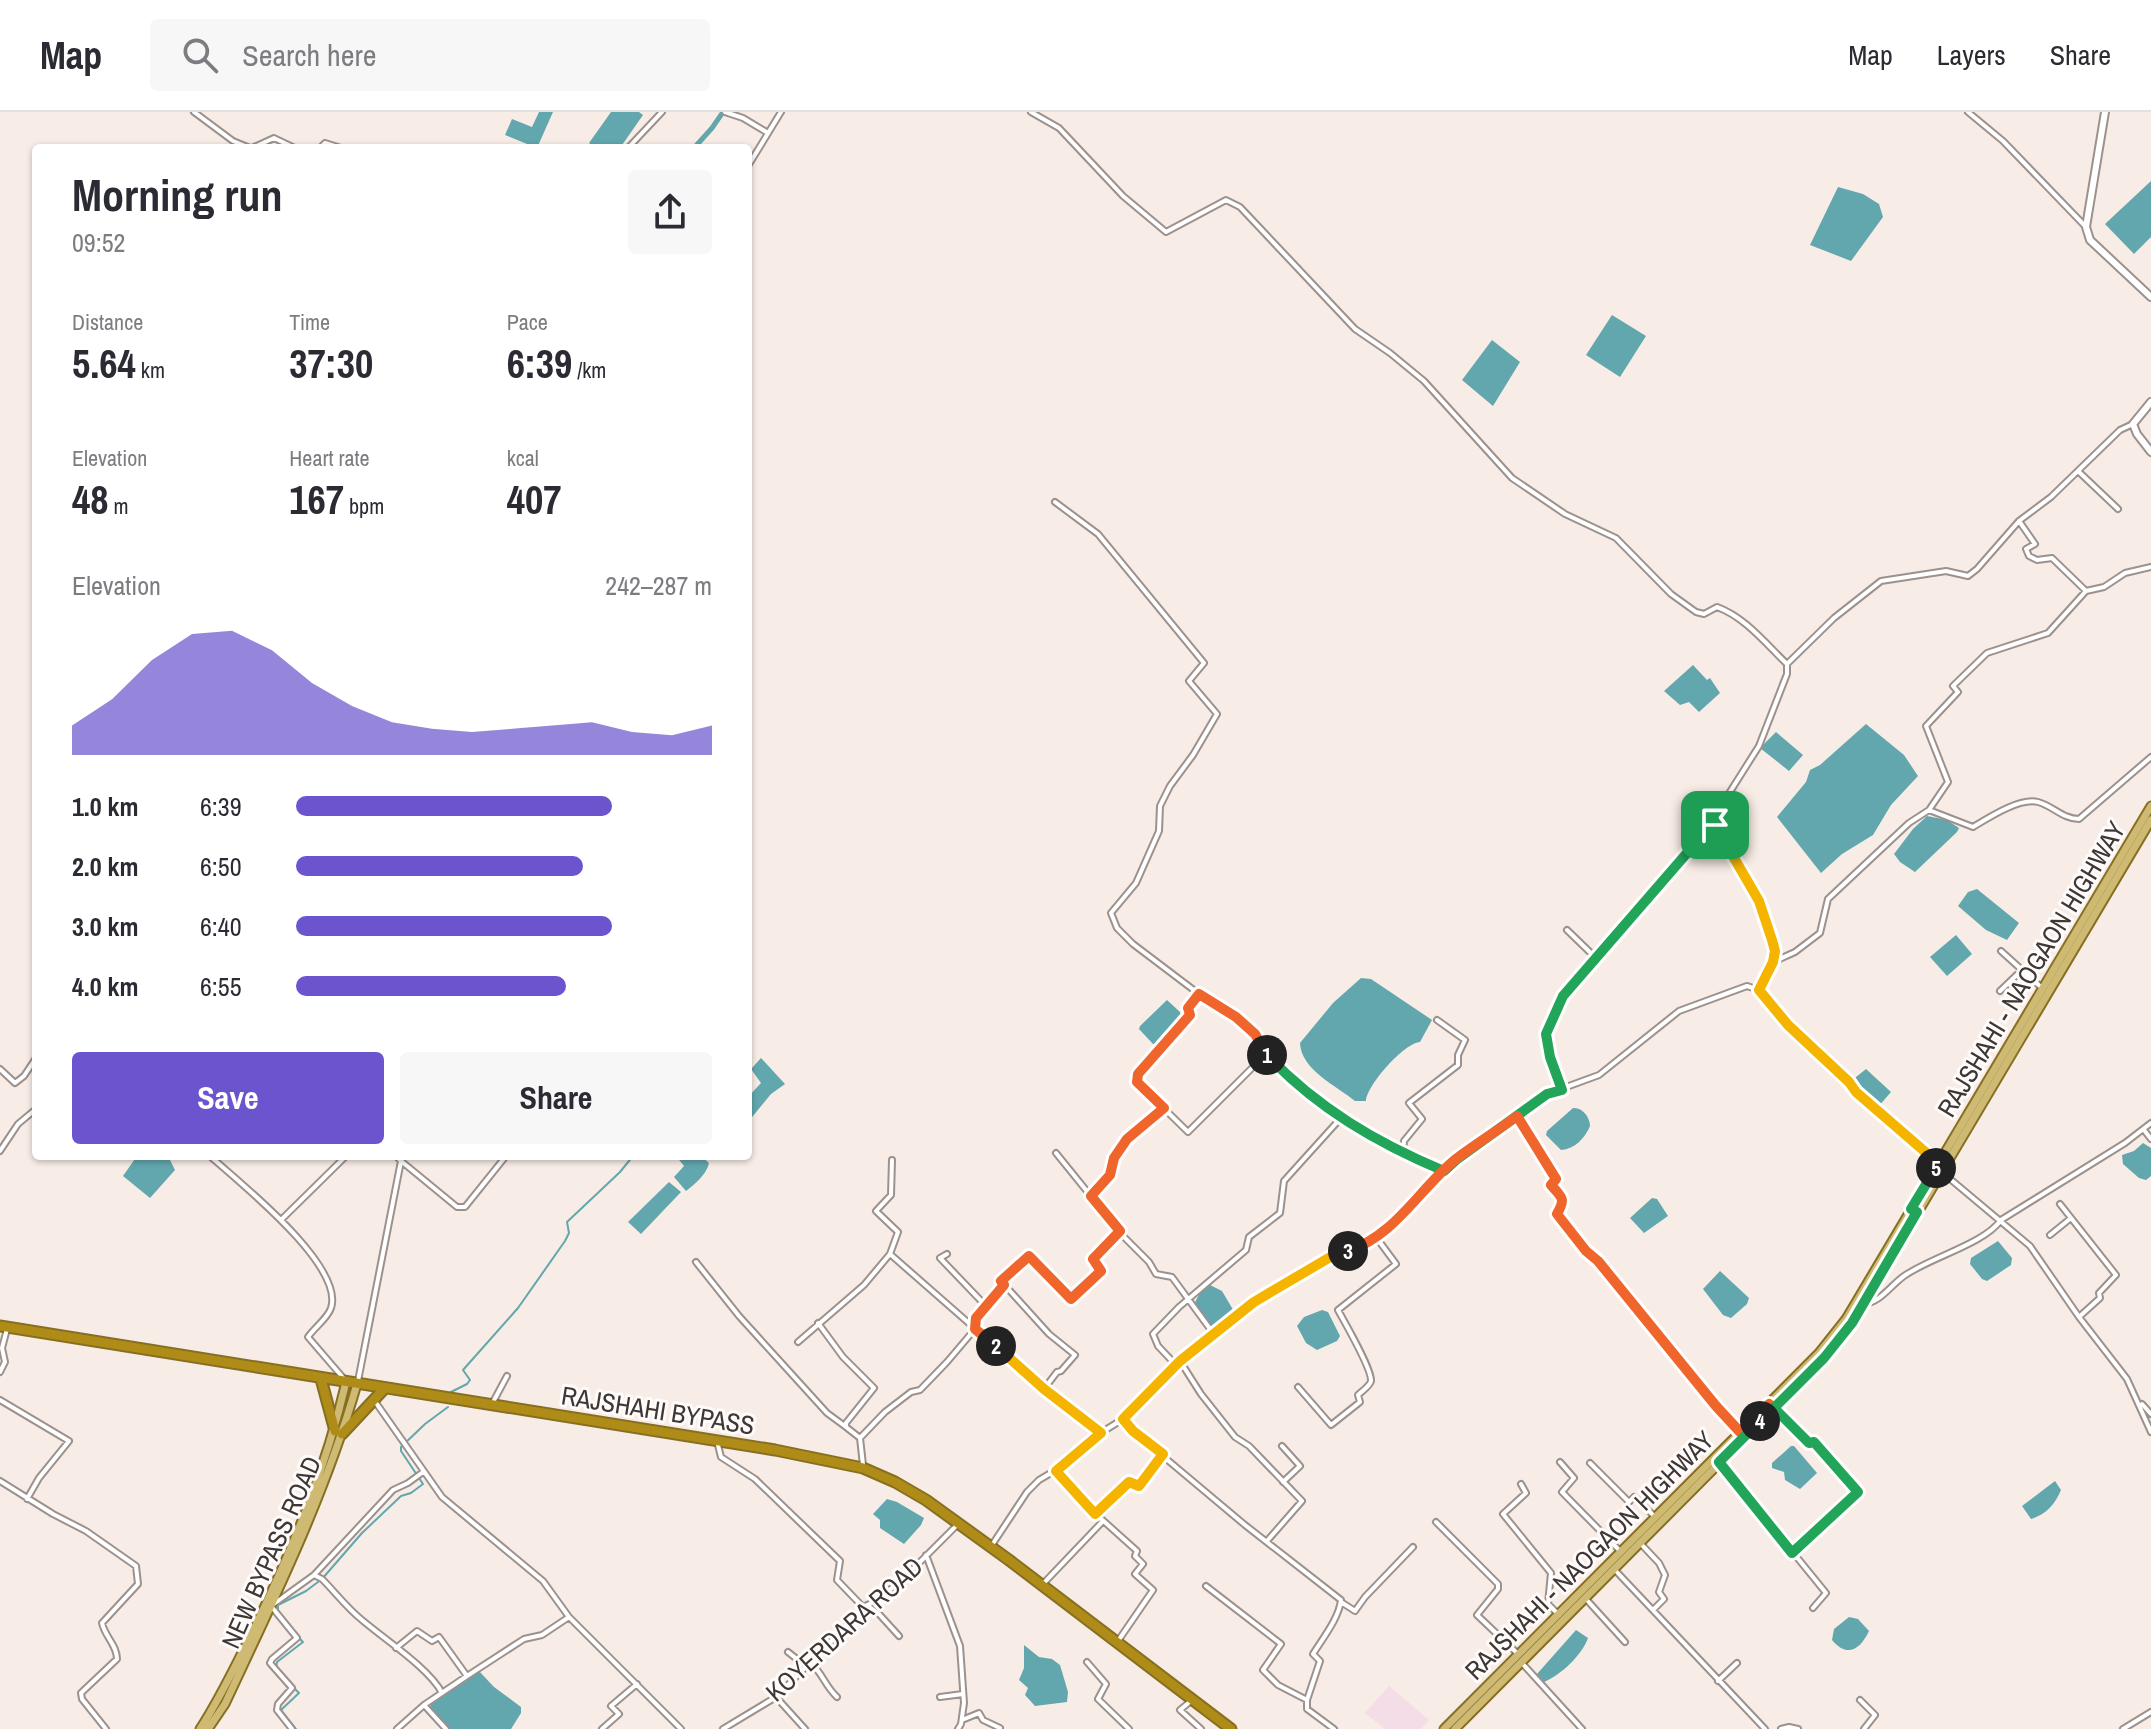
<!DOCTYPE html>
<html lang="en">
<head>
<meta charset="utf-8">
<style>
	body { margin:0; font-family:"Archivo Narrow",sans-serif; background:#f7f7f7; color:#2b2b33; height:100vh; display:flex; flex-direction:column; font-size:30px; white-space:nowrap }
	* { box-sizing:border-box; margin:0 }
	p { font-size:26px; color:#7c7c81 }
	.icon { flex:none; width:44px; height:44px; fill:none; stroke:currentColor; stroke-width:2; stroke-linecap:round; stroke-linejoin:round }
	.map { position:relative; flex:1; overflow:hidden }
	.details { position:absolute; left:32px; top:32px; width:720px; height:1016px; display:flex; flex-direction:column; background:#fff; border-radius:8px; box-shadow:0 2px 6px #0004 }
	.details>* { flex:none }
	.pin { position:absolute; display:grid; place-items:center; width:68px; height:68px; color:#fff; margin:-34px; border-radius:16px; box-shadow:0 4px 12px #0006 }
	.km { position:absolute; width:40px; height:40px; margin:-20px; border-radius:50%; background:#222; color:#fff; font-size:22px; line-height:40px; text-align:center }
	.round { display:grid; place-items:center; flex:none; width:84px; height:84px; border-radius:8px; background:#f7f7f7 }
	.overview { display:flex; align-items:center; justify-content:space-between; height:136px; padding:0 40px }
	h1 { font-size:44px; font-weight:700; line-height:60px }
	.stats { display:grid; grid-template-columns:repeat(3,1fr); gap:12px; height:136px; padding:8px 40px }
	.stats div { display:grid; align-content:center }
	.stats b { font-size:40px; font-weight:700 }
	.stats small { font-size:22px; font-weight:400 }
	.stats p { font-size:22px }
	.chart { height:224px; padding:16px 40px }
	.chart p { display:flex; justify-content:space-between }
	.chart svg { width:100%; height:144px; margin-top:8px; fill:#6b54cd; opacity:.7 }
	.cta { display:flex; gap:16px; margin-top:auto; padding:16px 40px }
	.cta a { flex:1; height:92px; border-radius:8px; background:#6b54cd; color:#fff; font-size:32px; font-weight:700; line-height:92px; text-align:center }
	.cta a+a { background:#f7f7f7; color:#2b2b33 }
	ul { padding:0 40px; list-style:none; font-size:26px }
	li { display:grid; grid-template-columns:128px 96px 1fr; align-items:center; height:60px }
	li i { height:20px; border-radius:10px; background:#6b54cd }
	header { display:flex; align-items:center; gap:48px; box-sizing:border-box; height:112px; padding:0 40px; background:#fff; border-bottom:2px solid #e1e1e2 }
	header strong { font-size:38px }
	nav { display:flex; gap:44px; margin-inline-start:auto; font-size:28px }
	.search { width:560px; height:72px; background:#f7f7f7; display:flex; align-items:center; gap:20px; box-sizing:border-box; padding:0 28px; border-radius:8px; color:#7c7c81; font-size:30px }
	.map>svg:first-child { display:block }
	.education { fill:#f5dde7 }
	.water { fill:#62a7ae }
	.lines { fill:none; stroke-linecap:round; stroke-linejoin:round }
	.stream { stroke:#62a7ae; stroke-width:2 }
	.canal { stroke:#62a7ae; stroke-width:5 }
	.street-casing { stroke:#9c918c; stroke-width:8 }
	.secondary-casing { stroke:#9c918c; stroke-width:10 }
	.primary-casing { stroke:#876f22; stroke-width:11 }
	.highway-casing { stroke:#876f22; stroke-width:13 }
	.street { stroke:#fff; stroke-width:4 }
	.secondary { stroke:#fff; stroke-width:6 }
	.primary { stroke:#cfba74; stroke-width:7 }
	.highway { stroke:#af8c17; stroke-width:9 }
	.split-1-casing { stroke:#fff; stroke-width:16 }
	.split-2-casing { stroke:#fff; stroke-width:16 }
	.split-3-casing { stroke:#fff; stroke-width:16 }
	.split-4-casing { stroke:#fff; stroke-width:16 }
	.split-5-casing { stroke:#fff; stroke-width:16 }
	.split-6-casing { stroke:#fff; stroke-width:16 }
	.split-1 { stroke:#22a559; stroke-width:10 }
	.split-2 { stroke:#f0652b; stroke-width:10 }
	.split-3 { stroke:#f5b400; stroke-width:10 }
	.split-4 { stroke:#f0652b; stroke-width:10 }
	.split-5 { stroke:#22a559; stroke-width:10 }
	.split-6 { stroke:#f5b400; stroke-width:10 }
	.labels { text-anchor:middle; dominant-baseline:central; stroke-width:6; stroke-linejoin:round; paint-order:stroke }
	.street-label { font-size:26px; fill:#3d3836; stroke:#fefbfa }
</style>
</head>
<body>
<header>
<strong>Map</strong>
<div class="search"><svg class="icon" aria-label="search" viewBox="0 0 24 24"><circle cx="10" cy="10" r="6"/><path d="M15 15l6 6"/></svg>Search here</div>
<nav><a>Map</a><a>Layers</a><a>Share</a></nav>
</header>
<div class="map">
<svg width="2151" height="1617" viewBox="0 0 2151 1617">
	<rect width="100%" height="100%" fill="#f8ece6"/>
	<!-- education -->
	<path class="education" d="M1389 1574 1429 1608 1421 1617H1385L1365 1601Z"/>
	<!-- water -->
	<path class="water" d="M539 0H553L537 36 505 23 512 7 532 15Z
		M611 0H639L643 3 620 36H596L589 31Z
		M2151 69V125L2134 142 2105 112Z
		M1838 75 1863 82 1879 92 1883 105 1851 149 1810 133Z
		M1612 203 1646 224 1620 265 1586 243Z
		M1492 228 1520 250 1493 294 1462 268Z
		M1693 553 1707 568 1710 566 1720 581 1699 600 1689 590 1680 593 1664 579Z
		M1866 612 1904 643 1918 664 1891 693 1873 723 1842 742 1821 761 1777 705 1806 670 1810 658 1820 653Z
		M1776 620 1803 643 1789 659 1760 636Z
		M1927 704 1947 708 1959 716 1957 720 1915 760 1900 750 1894 742 1913 717Z
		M1977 777 2019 811 2007 828 1986 818 1958 794 1968 780Z
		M1956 823 1972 842 1947 864 1930 845Z
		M1361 866 1371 867 1432 908 1420 930C1404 931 1367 973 1366 989H1355C1337 974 1301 958 1300 931L1333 891Z
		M1167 888 1180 900 1181 908 1160 932H1153L1139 917 1140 914Z
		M761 946 785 972 771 982 748 1010V985L761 971 751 957Z
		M1866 957 1891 980 1878 995 1871 992 1851 969Z
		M1573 996C1582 995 1590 1005 1590 1014 1585 1026 1575 1037 1561 1038L1546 1023 1547 1019Z
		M2143 1031 2151 1036V1064L2146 1068 2139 1066 2123 1052 2122 1043 2134 1039Z
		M137 1044H168L175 1058 150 1086 123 1064Z
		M676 1044H701L709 1051C707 1062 695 1072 686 1079L674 1065 684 1054Z
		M669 1070 681 1080 641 1122 628 1110Z
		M1652 1086 1657 1087 1668 1104 1644 1121 1630 1106Z
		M1998 1129 2012 1146 2011 1153 1987 1169 1982 1167 1970 1152 1971 1146Z
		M1720 1159 1749 1186 1747 1192 1731 1206 1723 1203 1703 1177Z
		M1210 1173 1222 1179 1235 1201 1218 1215C1206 1214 1200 1201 1194 1192L1200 1181Z
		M1322 1198 1328 1200 1340 1224 1337 1229 1317 1238 1306 1231 1297 1214 1304 1205Z
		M1791 1334H1794L1817 1361 1800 1377 1785 1368 1784 1360 1772 1356V1351Z
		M2055 1369 2061 1378C2055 1392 2047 1402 2031 1407L2022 1394Z
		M887 1387 897 1390 924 1406 921 1413 904 1432 880 1416V1408L873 1402Z
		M1849 1505 1858 1507 1869 1519C1860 1538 1847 1546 1832 1528L1834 1517Z
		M1576 1518 1588 1526C1582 1543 1561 1563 1544 1570L1537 1562Z
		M1024 1533 1039 1545 1052 1547 1060 1553 1068 1580 1067 1590 1035 1594 1025 1583 1028 1576 1019 1568 1024 1556Z
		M479 1559 494 1575 521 1595V1601L511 1617H449L430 1597 431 1592Z"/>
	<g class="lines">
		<!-- stream -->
		<path class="stream" d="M451 1280 467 1272 470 1268 463 1258 518 1196 565 1129 569 1121 567 1110 620 1060 633 1044
			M278 1500V1493L306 1479 322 1467 362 1421 401 1384 411 1381 423 1372 401 1339V1335L425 1312 448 1295
			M276 1557 277 1550 303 1530 299 1526
			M294 1576 299 1581 281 1598 296 1617"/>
		<!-- canal -->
		<path class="canal" d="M694 36 712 16 723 0"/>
		<defs>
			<path id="street" d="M194 0 233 29 250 36
				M725 0 743 6 768 21
				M1031 0 1059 16 1123 84 1166 120 1226 88 1240 95 1355 217 1390 241 1424 269 1512 366 1565 402 1616 426 1671 482 1696 500 1704 502 1717 495C1745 505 1766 532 1787 552
				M1968 0 2003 29 2086 115
				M252 36 274 26 295 36
				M320 36 325 31 341 36
				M628 36 662 0
				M748 54 781 0
				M2078 359 2118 397
				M1055 390 1098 422 1204 551 1189 569 1217 602 1193 643 1170 674 1160 694 1159 719 1136 771 1111 801 1117 816 1133 832 1199 882 1236 905 1255 922 1266 942 1276 953 1340 1007 1403 1042 1444 1059
				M2019 409 2035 432 2026 437 2029 444 2037 448 2052 446 2086 479
				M1929 698 1948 670 1926 614 1958 580 1953 574 1987 541 2048 521 2086 479 2104 475 2125 461 2151 455
				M1567 818 1597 847
				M2001 839 2042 876
				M1773 850 1795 840 1820 821 1828 787 1909 711 1929 698 1973 715C1988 706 2020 685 2038 690 2053 694 2063 707 2079 707L2151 645
				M1759 878 1773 850 1775 839 1772 828 1759 789 1718 721 1716 702 1759 634 1787 562V552L1834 506 1881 469 1946 459 1968 464 1977 457 2019 409 2051 385 2120 318 2133 312
				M2000 879 2022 858
				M1199 882 1188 896 1190 903 1138 962 1137 970 1188 1020 1266 942
				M36 917V919
				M0 957 15 971 24 964 36 946
				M1562 978 1550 945 1546 922 1563 884 1707 718 1715 713
				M1517 1004 1556 1067 1551 1073C1562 1086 1566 1086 1557 1102L1740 1320
				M2144 1018 2151 1027
				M0 1039 18 1012 36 997
				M1056 1041 1124 1125 1149 1150 1156 1162 1172 1165 1213 1221
				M1403 1042 1404 1029 1422 1007 1409 991 1458 953V943L1465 928 1437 908
				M210 1044C239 1070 345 1154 331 1196 328 1206 314 1216 308 1225L345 1268
				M396 1044 401 1049 404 1044
				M1943 1061 2030 1134 2079 1205 2127 1267 2151 1320
				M1091 1084 1110 1063 1114 1046 1127 1027 1164 996
				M2060 1092 2116 1163 2099 1181 2100 1186 2079 1205
				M281 1108 346 1044
				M2050 1123 2071 1106
				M890 1142 898 1120 876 1099 891 1083 892 1048
				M947 1142 940 1146 985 1193
				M696 1150 739 1204 827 1301 846 1315
				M1864 1192C1881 1190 1890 1174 1904 1164 1931 1145 1984 1132 2001 1108L2125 1031 2151 1011
				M818 1211 843 1245 874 1276 846 1311V1315L860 1326
				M798 1230 864 1173 890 1142 1044 1277 1101 1321
				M1180 1249 1201 1282 1235 1325 1249 1334 1302 1389 1267 1429
				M1176 1253 1158 1234 1153 1222 1179 1195 1246 1138 1249 1125 1280 1101 1284 1069 1340 1007
				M0 1260 5 1250 2 1236 7 1217
				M358 1269 401 1049 457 1095H465L506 1044
				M1298 1275 1331 1313 1360 1290 1358 1283C1362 1279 1370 1274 1371 1269 1372 1257 1345 1211 1338 1198L1396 1152 1376 1125
				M1044 1277 1057 1260 1061 1259 1075 1243 1049 1222 1001 1169 1029 1144 1071 1187 1101 1159 1093 1147 1120 1119
				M0 1288 69 1329 39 1366 27 1387
				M374 1288 442 1385 543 1469 569 1505
				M492 1292 507 1264
				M2142 1292 2151 1302
				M1774 1296 1809 1331 1814 1330 1858 1380 1792 1441
				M1123 1307 1133 1319 1245 1413 1341 1488C1339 1506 1323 1526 1313 1542L1320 1549 1307 1588V1597L1334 1617
				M717 1329 721 1345 755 1367 840 1449 837 1468 864 1496
				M1282 1334 1300 1354 1283 1370
				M1560 1350 1574 1366 1562 1380 1621 1440
				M1590 1351 1629 1390 1634 1385 1637 1387 1654 1404
				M1721 1352 1826 1481 1813 1496
				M863 1353 860 1326 885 1300 911 1280 920 1278 947 1250 975 1217 976 1206 1004 1173
				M1056 1359 1088 1395 1137 1439 1135 1444 1143 1452 1135 1462 1153 1478 1118 1529
				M0 1369 53 1402 86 1419 136 1454 138 1472 102 1511C105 1525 117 1533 117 1547L81 1581 82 1587 106 1617
				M1521 1372 1526 1381 1503 1402 1551 1461 1548 1492 1559 1503
				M1095 1402 1129 1370 1139 1374 1163 1342
				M1436 1410 1498 1472V1477L1477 1503 1517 1541
				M1641 1432 1659 1451 1665 1463 1659 1480 1664 1487 1653 1498
				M992 1433 1027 1380 1039 1368 1066 1352 1091 1327 1123 1307 1180 1249 1254 1190 1332 1144 1356 1136 1376 1125 1415 1092 1456 1048 1547 982 1599 963 1679 899 1747 874 1759 878 1788 913 1849 970 1856 980 1938 1051
				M926 1443 960 1534 964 1591 961 1612 958 1617
				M1615 1458 1765 1617
				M314 1463 322 1467C335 1480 347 1496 362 1508 383 1526 430 1557 442 1581
				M1042 1473 1103 1409
				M1206 1474 1281 1532 1263 1558 1278 1573 1307 1588
				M1586 1487 1625 1530
				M1341 1490 1355 1499 1365 1485 1413 1435
				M867 1493 879 1502 899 1524
				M396 1536 417 1519 432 1529 439 1525 467 1564
				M788 1540 807 1555
				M1087 1550 1106 1572 1098 1587 1129 1617
				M1521 1550 1582 1617
				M811 1551C823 1562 825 1574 837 1585
				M1718 1569 1737 1551
				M776 1585 805 1617
				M940 1585 963 1582
				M1192 1588 1180 1598 1201 1617
				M1860 1588 1875 1603 1864 1617
				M424 1593 446 1617
				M962 1608 979 1601 983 1608 1000 1616
				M292 1617 277 1598 278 1592 292 1576 270 1551 272 1547 297 1526 271 1494 314 1463 393 1378 408 1371 423 1360
				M397 1617 424 1593 467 1564 524 1527 542 1523 569 1505 681 1617
				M602 1617 619 1602 611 1594 637 1572
				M723 1617 776 1585 864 1496 899 1471 958 1412
				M1781 1617 1789 1615 1798 1617
				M2123 1617 2151 1600"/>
			<path id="secondary" d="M2105 0 2086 115 2090 128 2151 185
				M2151 290 2133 312 2137 322 2151 340"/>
			<path id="primary" d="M200 1617C221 1585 237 1550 255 1515 293 1436 326 1356 346 1270
				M208 1617 225 1592C274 1487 325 1384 357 1272
				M1444 1617 1819 1241 1846 1207 2151 694
				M1455 1617 1824 1246 1852 1211 2151 708"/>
			<path id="highway" d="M0 1214 775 1338 863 1356 895 1370 926 1388 1009 1448 1231 1617
				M321 1267 335 1319
				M342 1322 384 1277"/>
		</defs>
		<!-- street casing -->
		<use href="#street" class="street-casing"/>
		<!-- secondary casing -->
		<use href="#secondary" class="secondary-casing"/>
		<!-- primary casing -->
		<use href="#primary" class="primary-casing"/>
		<!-- highway casing -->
		<use href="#highway" class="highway-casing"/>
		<!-- street -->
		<use href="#street" class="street"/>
		<!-- secondary -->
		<use href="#secondary" class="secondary"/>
		<!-- primary -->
		<use href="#primary" class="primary"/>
		<!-- highway -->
		<use href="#highway" class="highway"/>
	</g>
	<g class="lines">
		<defs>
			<path id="split-1" d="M1267 943C1317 996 1377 1031 1444 1059L1456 1048 1547 982 1562 978 1550 945 1546 922 1563 884 1707 718 1715 713"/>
			<path id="split-2" d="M996 1234 975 1217 976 1206 1004 1173 1001 1169 1029 1144 1071 1187 1101 1159 1093 1147 1120 1119 1091 1084 1110 1063 1114 1046 1127 1027 1164 996 1137 970 1138 962 1190 903 1188 896 1199 882 1236 905 1255 922 1267 943"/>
			<path id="split-3" d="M996 1234 1044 1277 1101 1321 1056 1359 1095 1402 1129 1370 1139 1374 1163 1342 1133 1319 1123 1307 1180 1249 1254 1190 1332 1144 1348 1139"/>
			<path id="split-4" d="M1348 1139C1396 1123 1419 1077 1456 1047 1476 1032 1497 1019 1517 1004L1556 1067 1551 1073C1562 1086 1566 1086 1557 1102L1586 1139 1598 1149 1716 1294 1740 1320 1769 1292 1774 1296 1760 1309"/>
			<path id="split-5" d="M1760 1309 1719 1350 1792 1441 1858 1380 1814 1330 1809 1331 1774 1296 1824 1246 1852 1211 1917 1100 1911 1097 1936 1056"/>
			<path id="split-6" d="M1715 713 1759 789 1772 828 1775 839 1773 850 1759 878 1788 913 1849 970 1856 980 1938 1051 1936 1056"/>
		</defs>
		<!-- split-1 casing -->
		<use href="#split-1" class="split-1-casing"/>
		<!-- split-2 casing -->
		<use href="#split-2" class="split-2-casing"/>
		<!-- split-3 casing -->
		<use href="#split-3" class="split-3-casing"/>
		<!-- split-4 casing -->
		<use href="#split-4" class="split-4-casing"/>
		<!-- split-5 casing -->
		<use href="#split-5" class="split-5-casing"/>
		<!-- split-6 casing -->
		<use href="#split-6" class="split-6-casing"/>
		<!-- split-1 -->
		<use href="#split-1" class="split-1"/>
		<!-- split-2 -->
		<use href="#split-2" class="split-2"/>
		<!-- split-3 -->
		<use href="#split-3" class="split-3"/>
		<!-- split-4 -->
		<use href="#split-4" class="split-4"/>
		<!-- split-5 -->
		<use href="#split-5" class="split-5"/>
		<!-- split-6 -->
		<use href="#split-6" class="split-6"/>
	</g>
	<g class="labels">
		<!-- street labels -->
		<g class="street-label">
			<text transform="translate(2031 857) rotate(-59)">RAJSHAHI - NAOGAON HIGHWAY</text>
			<text transform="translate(658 1298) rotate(9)">RAJSHAHI BYPASS</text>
			<text transform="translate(271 1440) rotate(-66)">NEW BYPASS ROAD</text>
			<text transform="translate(1589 1443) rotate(-45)">RAJSHAHI - NAOGAON HIGHWAY</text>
			<text transform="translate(844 1517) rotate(-42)">KOYERDARA ROAD</text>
		</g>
	</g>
</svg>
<div class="pin" style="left:1715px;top:713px;background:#1e9e55"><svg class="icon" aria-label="arrive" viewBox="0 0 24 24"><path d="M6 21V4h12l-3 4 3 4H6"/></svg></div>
<b class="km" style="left:1267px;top:943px">1</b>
<b class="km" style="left:996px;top:1234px">2</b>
<b class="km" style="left:1348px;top:1139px">3</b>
<b class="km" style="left:1760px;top:1309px">4</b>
<b class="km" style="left:1936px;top:1056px">5</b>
<section class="details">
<div class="overview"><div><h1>Morning run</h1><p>09:52</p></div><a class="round"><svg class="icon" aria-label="share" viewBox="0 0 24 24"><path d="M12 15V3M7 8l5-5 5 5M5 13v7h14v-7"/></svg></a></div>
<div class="stats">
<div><p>Distance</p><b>5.64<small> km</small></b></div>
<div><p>Time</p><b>37:30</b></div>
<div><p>Pace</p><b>6:39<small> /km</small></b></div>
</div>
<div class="stats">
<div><p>Elevation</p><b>48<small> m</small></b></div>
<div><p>Heart rate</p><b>167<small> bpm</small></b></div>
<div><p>kcal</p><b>407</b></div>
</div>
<div class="chart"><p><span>Elevation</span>242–287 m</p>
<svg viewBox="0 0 160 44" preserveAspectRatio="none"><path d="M0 44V35L10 27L20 15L30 7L40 6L50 12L60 22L70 29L80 34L90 36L100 37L110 36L120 35L130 34L140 37L150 38L160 35V44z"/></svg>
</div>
<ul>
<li><b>1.0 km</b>6:39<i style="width:76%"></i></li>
<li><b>2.0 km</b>6:50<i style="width:69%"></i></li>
<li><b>3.0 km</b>6:40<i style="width:76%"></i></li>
<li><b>4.0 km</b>6:55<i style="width:65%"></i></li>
</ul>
<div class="cta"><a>Save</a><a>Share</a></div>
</section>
</div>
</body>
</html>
